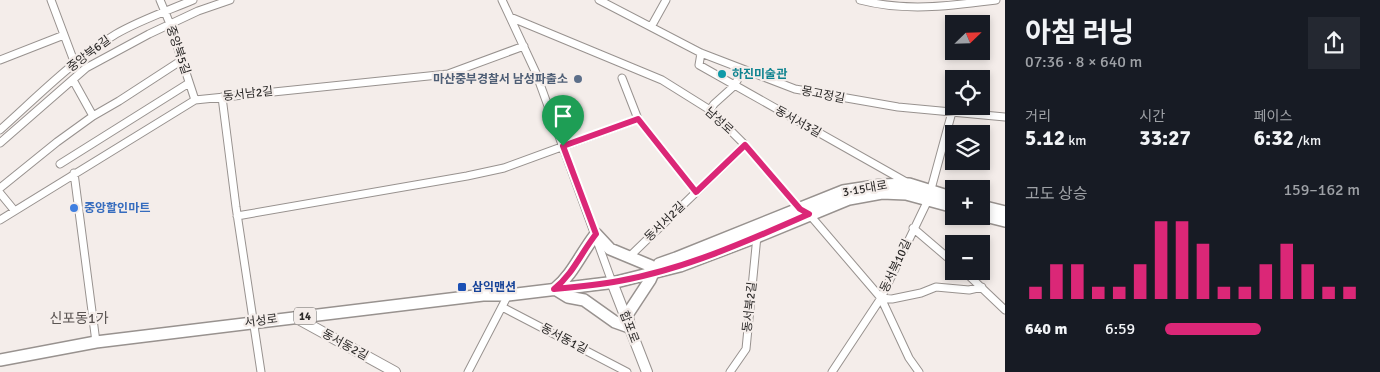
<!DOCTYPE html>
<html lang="ko">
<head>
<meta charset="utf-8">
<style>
	body { margin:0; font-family:Signika,"Noto Sans KR",sans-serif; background:#242831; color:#f1f3f6; height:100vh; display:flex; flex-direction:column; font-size:19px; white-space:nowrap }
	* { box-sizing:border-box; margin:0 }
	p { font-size:16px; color:#9ea1a6 }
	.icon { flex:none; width:28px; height:28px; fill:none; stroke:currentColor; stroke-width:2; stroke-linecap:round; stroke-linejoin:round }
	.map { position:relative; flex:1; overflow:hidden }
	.side { display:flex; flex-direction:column; background:#171b24; width:375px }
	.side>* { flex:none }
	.needle { width:32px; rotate:67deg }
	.buttons { position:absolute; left:945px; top:15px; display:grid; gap:10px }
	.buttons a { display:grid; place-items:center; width:45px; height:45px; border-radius:0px; background:#171b24; box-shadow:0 2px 8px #0003; font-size:25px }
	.pin { position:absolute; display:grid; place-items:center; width:42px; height:42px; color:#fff; margin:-51px -21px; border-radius:50% 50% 50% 0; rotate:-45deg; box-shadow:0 0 5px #0007 }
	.pin .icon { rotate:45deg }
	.round { display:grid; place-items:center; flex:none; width:52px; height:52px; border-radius:0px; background:#242831 }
	.summary { display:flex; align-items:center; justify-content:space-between; height:85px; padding:0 20px }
	h1 { font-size:28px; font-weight:700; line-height:38px }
	.metrics { display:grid; grid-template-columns:repeat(3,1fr); gap:8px; height:85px; padding:5px 20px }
	.metrics div { display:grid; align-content:center }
	.metrics b { font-size:21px; font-weight:700 }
	.metrics small { font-size:14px; font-weight:400 }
	.metrics p { font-size:14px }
	.chart { height:140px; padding:10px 20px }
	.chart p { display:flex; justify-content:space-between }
	.chart svg { width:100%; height:90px; margin-top:5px; stroke:#db2777; stroke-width:6 }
	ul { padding:0 20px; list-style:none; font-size:16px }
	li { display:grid; grid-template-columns:80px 60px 1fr; align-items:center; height:38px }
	li i { height:12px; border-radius:6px; background:#db2777 }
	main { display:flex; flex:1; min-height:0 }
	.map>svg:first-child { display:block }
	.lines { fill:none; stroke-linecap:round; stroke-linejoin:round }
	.street-casing { stroke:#98928f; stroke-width:9 }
	.secondary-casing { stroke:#98928f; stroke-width:12 }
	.primary-casing { stroke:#98928f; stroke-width:14 }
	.street { stroke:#fff; stroke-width:7 }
	.secondary { stroke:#fff; stroke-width:10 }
	.primary { stroke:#fff; stroke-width:11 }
	.route-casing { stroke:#fff; stroke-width:10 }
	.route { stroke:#db2777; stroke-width:6 }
	.culture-dot { fill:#0f9aa8; stroke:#f4edea; stroke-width:2 }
	.service-dot { fill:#5c6f8a; stroke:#f4edea; stroke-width:2 }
	.shop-dot { fill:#3f7fe0; stroke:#f4edea; stroke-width:2 }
	.transit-dot { fill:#1a4fb4; stroke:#f4edea; stroke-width:2 }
	.labels { text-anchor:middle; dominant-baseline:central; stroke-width:4.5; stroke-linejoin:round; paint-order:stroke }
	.shield { fill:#f4edea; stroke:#676462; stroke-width:1 }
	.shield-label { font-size:11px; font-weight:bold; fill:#2b2928 }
	.street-label { font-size:12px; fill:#2b2928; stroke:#f4edea }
	.culture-label { font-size:12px; font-weight:bold; fill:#0d838f; stroke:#f4edea; text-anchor:start }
	.service-label { font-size:12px; font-weight:bold; fill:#4e5e75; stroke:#f4edea; text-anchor:end }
	.shop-label { font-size:12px; font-weight:bold; fill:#366cbe; stroke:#f4edea; text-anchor:start }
	.transit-label { font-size:12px; font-weight:bold; fill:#164399; stroke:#f4edea; text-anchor:start }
	.neighbourhood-label { font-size:14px; fill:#5a5452; stroke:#f4edea }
</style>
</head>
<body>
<main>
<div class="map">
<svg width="1005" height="372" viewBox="0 0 1005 372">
	<rect width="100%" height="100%" fill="#f4edea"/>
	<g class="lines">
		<defs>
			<path id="street" d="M51 0 75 64
				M160 0 170 24 195 100
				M502 0 536 73 612 282
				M599 0 701 53 795 89 898 107 1005 117
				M860 0C906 12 949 6 996 0
				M510 17 662 80 710 110 745 145 800 209 809 214 881 298 909 358 919 372
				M651 27 666 0
				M701 53 699 65 908 183
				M0 60 64 35
				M622 78 638 119 696 192
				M222 97 236 207 261 372
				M710 110 714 104 734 86 743 70
				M93 116 119 101 182 60
				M0 130C37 97 73 60 116 34 140 20 167 11 193 0
				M0 143 86 68 149 34 198 11 230 0
				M60 164 189 83
				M74 173 96 342
				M0 188 57 142 93 116 73 80
				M0 193 14 210
				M237 216 467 176 504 168 638 119
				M0 220 195 100 448 74 524 46
				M913 228 954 263
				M629 257 745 145
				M964 271 1005 310
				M881 298 892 299 921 293 936 287 969 290 982 287
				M502 307 627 372
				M468 372 508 295
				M730 372 746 349 757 236
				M832 372 881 298 928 200 952 112"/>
			<path id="secondary" d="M612 282 647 372
				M295 317 395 372"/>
			<path id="primary" d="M981 206 1005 212
				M981 215 1005 221
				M659 264 676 258 843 191 882 185 909 184 954 198
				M651 266 610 249 596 234C581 253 573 274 555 289L568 297 584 300 615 322 629 327 627 315 650 280 653 273
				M0 360 96 342 483 295H508L616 282 680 266 759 236 849 199 882 193 906 194 954 207"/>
		</defs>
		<!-- street casing -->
		<use href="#street" class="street-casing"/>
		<!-- secondary casing -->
		<use href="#secondary" class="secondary-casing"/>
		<!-- primary casing -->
		<use href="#primary" class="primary-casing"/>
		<!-- street -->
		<use href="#street" class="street"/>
		<!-- secondary -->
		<use href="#secondary" class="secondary"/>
		<!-- primary -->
		<use href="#primary" class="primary"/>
	</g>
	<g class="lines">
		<defs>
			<path id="route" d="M638 119 696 192 745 145 800 209 809 214C748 241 685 269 619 281 598 285 576 287 554 289 573 274 581 253 596 234L563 146Z"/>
		</defs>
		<!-- route casing -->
		<use href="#route" class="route-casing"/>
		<!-- route -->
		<use href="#route" class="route"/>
	</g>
	<!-- markers -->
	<circle class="culture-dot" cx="722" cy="74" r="5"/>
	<circle class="service-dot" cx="578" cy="79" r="5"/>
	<circle class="shop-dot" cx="74" cy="208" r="5"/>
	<rect class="transit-dot" x="457" y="282" width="10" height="10" rx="2.5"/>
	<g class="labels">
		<!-- shield labels -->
		<rect class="shield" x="294" y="307.5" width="22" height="17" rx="4"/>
		<g class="shield-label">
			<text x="305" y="316">14</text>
		</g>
		<!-- street labels -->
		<g class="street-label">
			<text transform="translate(178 50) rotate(71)">중앙북5길</text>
			<text transform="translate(89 54) rotate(-37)">중앙북6길</text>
			<text transform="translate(248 94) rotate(-6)">동서남2길</text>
			<text transform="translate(823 95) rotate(11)">몽고정길</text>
			<text transform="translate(719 121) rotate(42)">남성로</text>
			<text transform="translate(798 122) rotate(29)">동서서3길</text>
			<text transform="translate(865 189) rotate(-10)">3·15대로</text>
			<text transform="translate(665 222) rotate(-44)">동서서2길</text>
			<text transform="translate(896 266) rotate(-65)">동서북10길</text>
			<text transform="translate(750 307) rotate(-84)">동서북2길</text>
			<text transform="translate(261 321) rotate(-7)">서성로</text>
			<text transform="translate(629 327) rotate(69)">합포로</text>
			<text transform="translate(564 339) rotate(28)">동서동1길</text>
			<text transform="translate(345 345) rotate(29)">동서동2길</text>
		</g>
		<!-- culture labels -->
		<g class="culture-label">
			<text x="732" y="74">하진미술관</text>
		</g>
		<!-- service labels -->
		<g class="service-label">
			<text x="568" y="79">마산중부경찰서 남성파출소</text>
		</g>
		<!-- shop labels -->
		<g class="shop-label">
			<text x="84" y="208">중앙할인마트</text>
		</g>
		<!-- transit labels -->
		<g class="transit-label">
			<text x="472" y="287">삼익맨션</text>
		</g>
		<!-- neighbourhood labels -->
		<g class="neighbourhood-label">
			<text x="79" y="318">신포동1가</text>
		</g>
	</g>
</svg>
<div class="buttons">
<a><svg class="needle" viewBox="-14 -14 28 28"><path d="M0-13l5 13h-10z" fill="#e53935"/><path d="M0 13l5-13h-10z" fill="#9ea1a6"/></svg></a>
<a><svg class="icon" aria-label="locate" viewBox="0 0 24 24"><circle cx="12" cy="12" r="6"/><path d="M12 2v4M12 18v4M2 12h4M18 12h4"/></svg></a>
<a><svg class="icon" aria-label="layers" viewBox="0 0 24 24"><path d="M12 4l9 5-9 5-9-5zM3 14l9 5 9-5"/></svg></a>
<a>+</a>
<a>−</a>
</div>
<div class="pin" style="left:563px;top:146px;background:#1e9e55"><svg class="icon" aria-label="arrive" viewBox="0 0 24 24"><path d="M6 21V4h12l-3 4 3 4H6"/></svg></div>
</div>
<section class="side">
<div class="summary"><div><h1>아침 러닝</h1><p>07:36 · 8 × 640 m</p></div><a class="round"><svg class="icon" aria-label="share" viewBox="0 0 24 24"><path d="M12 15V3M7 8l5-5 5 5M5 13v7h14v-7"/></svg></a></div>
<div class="metrics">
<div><p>거리</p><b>5.12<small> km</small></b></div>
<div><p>시간</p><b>33:27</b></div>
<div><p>페이스</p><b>6:32<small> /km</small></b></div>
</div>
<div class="chart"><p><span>고도 상승</span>159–162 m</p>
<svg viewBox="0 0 160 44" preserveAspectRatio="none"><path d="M5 44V38M15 44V27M25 44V27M35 44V38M45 44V38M55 44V27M65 44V6M75 44V6M85 44V17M95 44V38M105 44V38M115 44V27M125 44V17M135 44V27M145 44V38M155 44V38"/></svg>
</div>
<ul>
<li><b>640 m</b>6:59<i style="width:49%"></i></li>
</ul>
</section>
</main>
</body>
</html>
